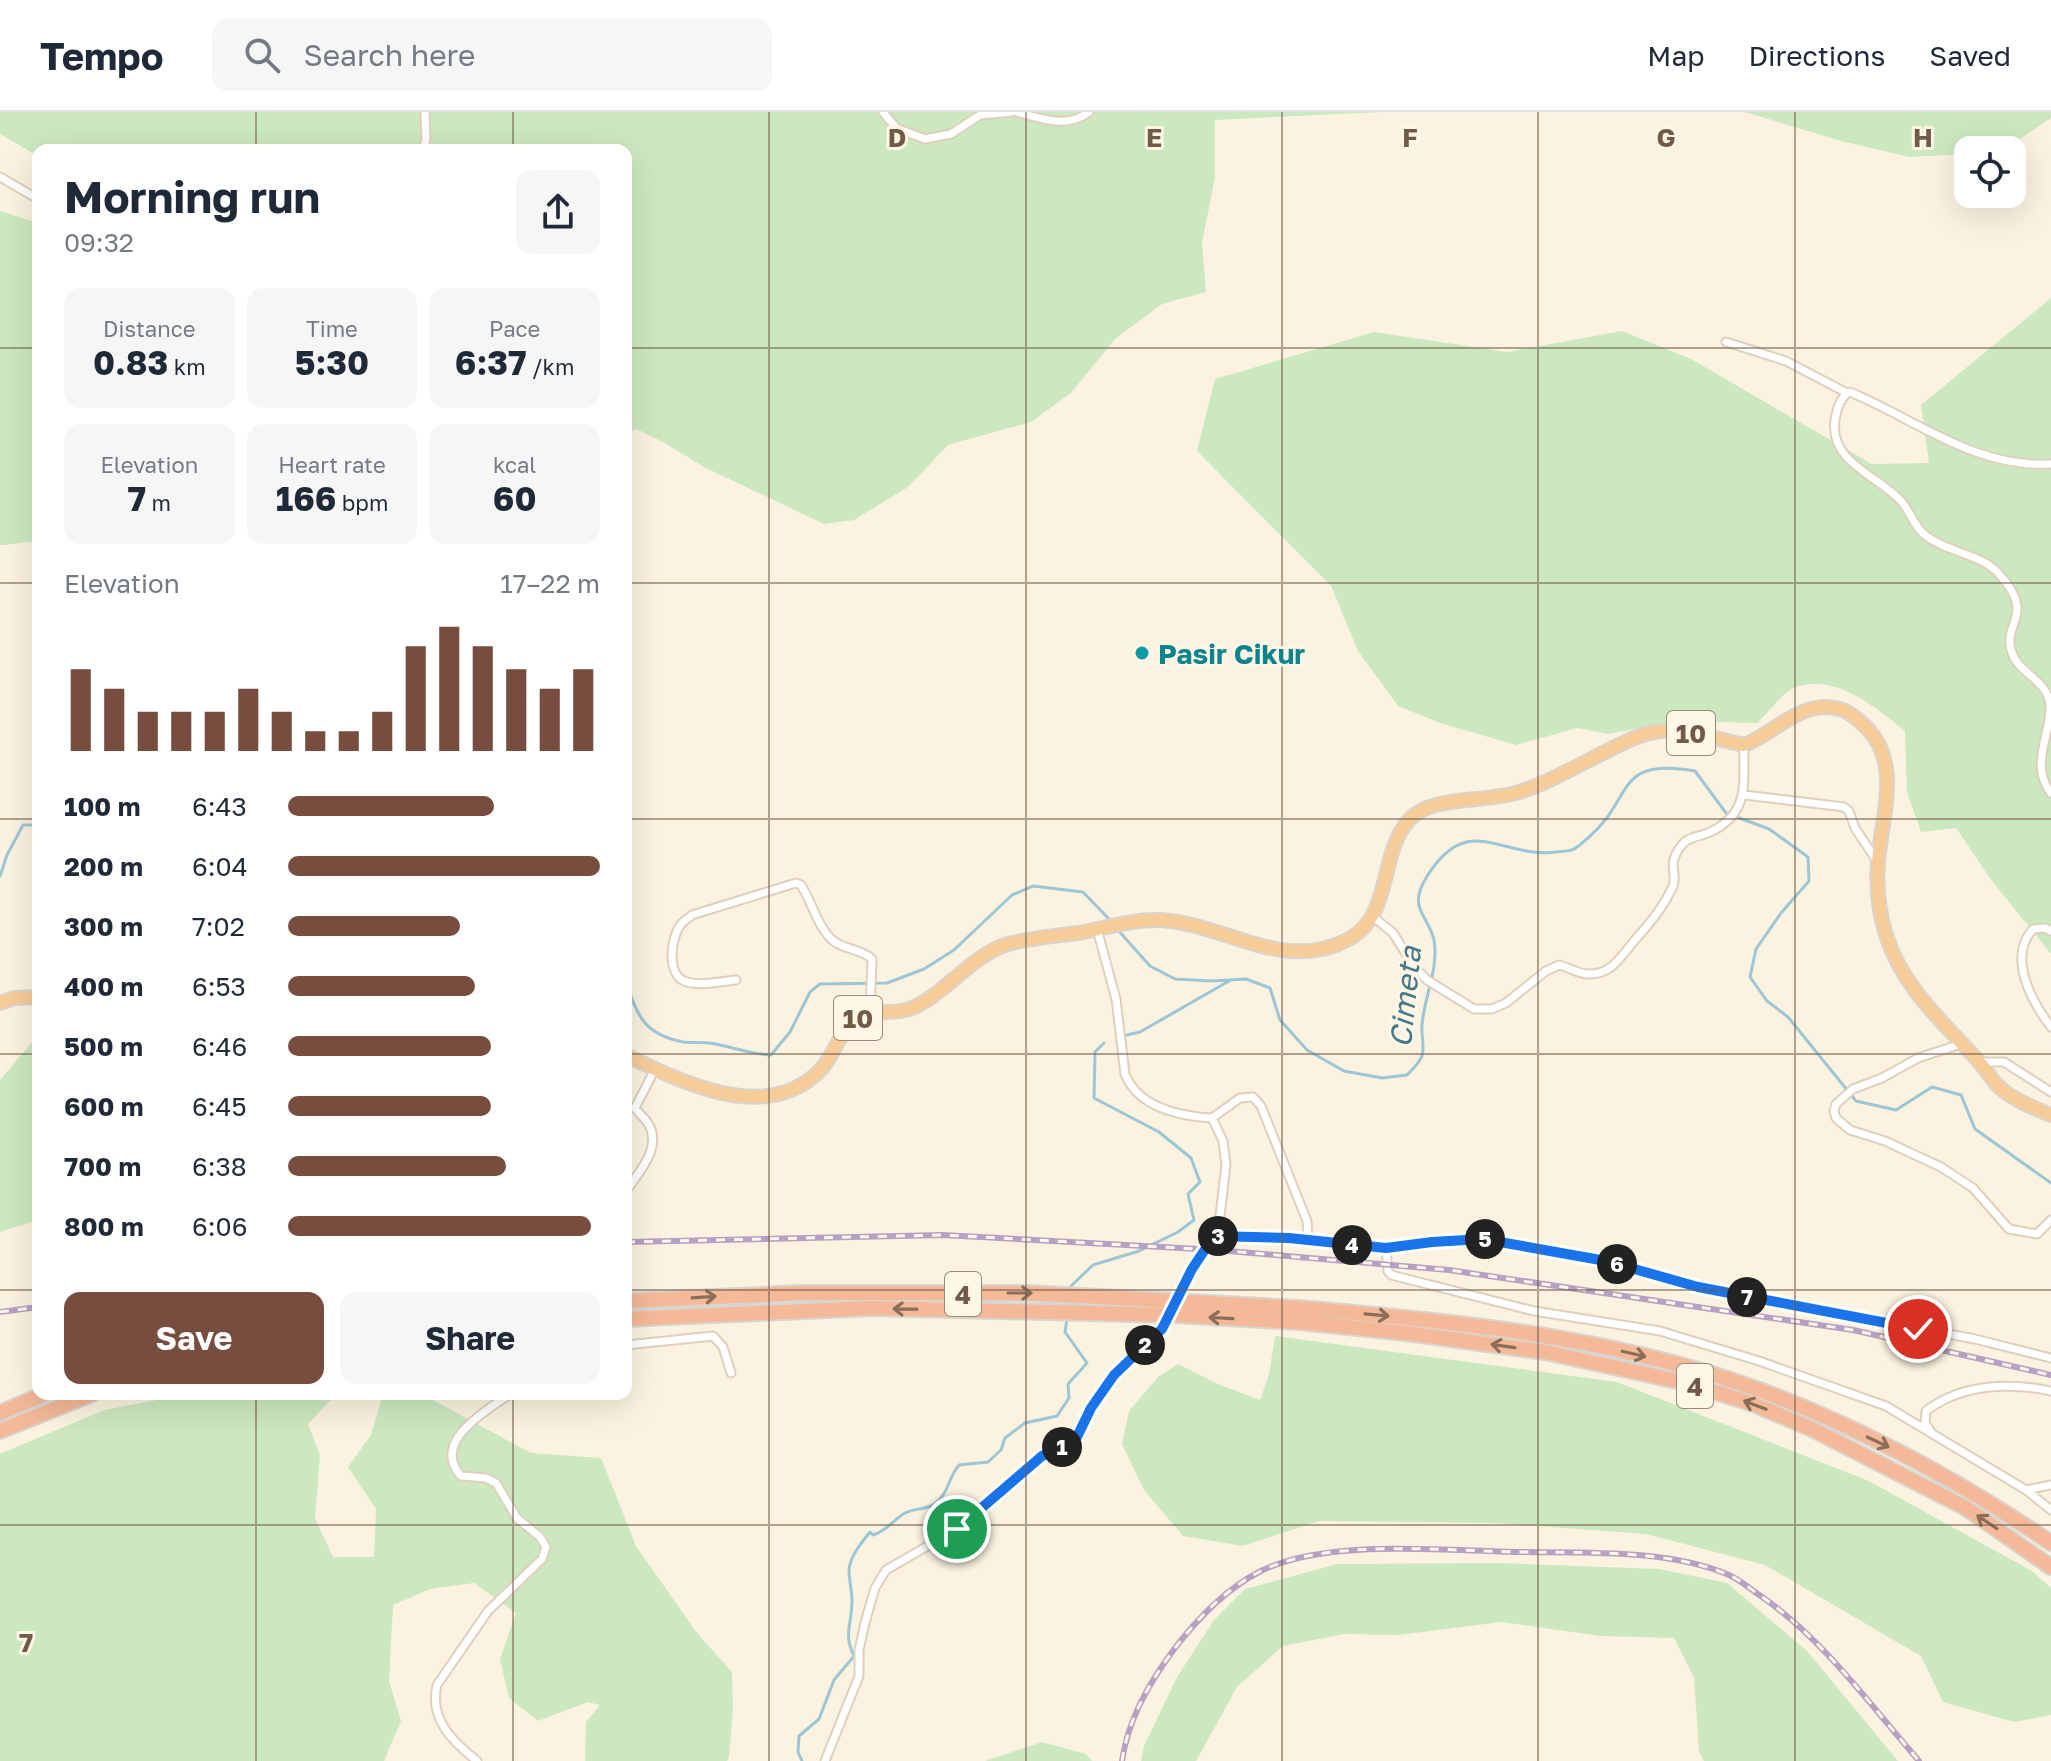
<!DOCTYPE html>
<html lang="en">
<head>
<meta charset="utf-8">
<style>
	body { margin:0; font-family:"Golos Text",sans-serif; background:#f6f6f7; color:#1f2937; height:100vh; display:flex; flex-direction:column; font-size:30px; white-space:nowrap }
	* { box-sizing:border-box; margin:0 }
	p { font-size:26px; color:#747a83 }
	.icon { flex:none; width:44px; height:44px; fill:none; stroke:currentColor; stroke-width:2; stroke-linecap:round; stroke-linejoin:round }
	.map { position:relative; flex:1; overflow:hidden }
	.side { position:absolute; left:32px; top:32px; width:600px; height:1256px; display:flex; flex-direction:column; background:#fff; border-radius:16px; box-shadow:0 8px 32px #0002 }
	.side>* { flex:none }
	.controls { position:absolute; left:1954px; top:24px; display:grid; gap:16px }
	.controls a { display:grid; place-items:center; width:72px; height:72px; border-radius:16px; background:#fff; box-shadow:0 8px 32px #0002; font-size:40px }
	.pin { position:absolute; display:grid; place-items:center; width:68px; height:68px; color:#fff; margin:-34px; border:4px solid #fff; border-radius:50%; box-shadow:0 2px 8px #0007 }
	.km { position:absolute; width:40px; height:40px; margin:-20px; border-radius:50%; background:#222; color:#fff; font-size:22px; line-height:40px; text-align:center }
	.round { display:grid; place-items:center; flex:none; width:84px; height:84px; border-radius:16px; background:#f6f6f7 }
	.head { display:flex; align-items:center; justify-content:space-between; height:136px; padding:0 32px }
	h1 { font-size:44px; font-weight:700; line-height:60px }
	.stats { display:grid; grid-template-columns:repeat(3,1fr); gap:12px; height:136px; padding:8px 32px }
	.stats div { display:grid; align-content:center; border-radius:16px; background:#f6f6f7; text-align:center }
	.stats b { font-size:34px; font-weight:700 }
	.stats small { font-size:22px; font-weight:400 }
	.stats p { font-size:22px }
	.chart { height:224px; padding:16px 32px }
	.chart p { display:flex; justify-content:space-between }
	.chart svg { width:100%; height:144px; margin-top:8px; stroke:#774d3f; stroke-width:6 }
	.action { display:flex; gap:16px; margin-top:auto; padding:16px 32px }
	.action a { flex:1; height:92px; border-radius:16px; background:#774d3f; color:#fff; font-size:32px; font-weight:700; line-height:92px; text-align:center }
	.action a+a { background:#f6f6f7; color:#1f2937 }
	ul { padding:0 32px; list-style:none; font-size:26px }
	li { display:grid; grid-template-columns:128px 96px 1fr; align-items:center; height:60px }
	li i { height:20px; border-radius:10px; background:#774d3f }
	header { display:flex; align-items:center; gap:48px; box-sizing:border-box; height:112px; padding:0 40px; background:#fff; border-bottom:2px solid #e0e1e3 }
	header strong { font-size:38px }
	nav { display:flex; gap:44px; margin-inline-start:auto; font-size:28px }
	.search { width:560px; height:72px; background:#f6f6f7; display:flex; align-items:center; gap:20px; box-sizing:border-box; padding:0 28px; border-radius:16px; color:#747a83; font-size:30px }
	.map>svg:first-child { display:block }
	.green { fill:#cce8c0 }
	.lines { fill:none; stroke-linecap:round; stroke-linejoin:round }
	.stream { stroke:#9cc6d5; stroke-width:3 }
	.minor-casing { stroke:#dfd0bd; stroke-width:11 }
	.trunk-casing { stroke:#dad4cf; stroke-width:16 }
	.motorway-casing { stroke:#dad4cf; stroke-width:18 }
	.minor { stroke:#fff; stroke-width:7 }
	.trunk { stroke:#f6cc99; stroke-width:12 }
	.motorway { stroke:#f4b998; stroke-width:14 }
	.rail-casing { stroke:#b6a0c3; stroke-width:6 }
	.rail { stroke:#fef7e6; stroke-width:3; stroke-dasharray:9; stroke-linecap:butt }
	.motorway-bridge-casing { stroke:#dad4cf; stroke-width:18; stroke-linecap:butt }
	.motorway-bridge { stroke:#f4b998; stroke-width:14 }
	.oneway { stroke:#8b6e58 }
	.route-casing { stroke:#fff; stroke-width:16 }
	.route { stroke:#1a73e8; stroke-width:10 }
	.grid { fill:none; stroke:#715b48; stroke-width:2; stroke-opacity:0.55 }
	.culture-dot { fill:#0f9aa8; stroke:#fef7e6; stroke-width:3 }
	.labels { text-anchor:middle; dominant-baseline:central; stroke-width:6; stroke-linejoin:round; paint-order:stroke }
	.shield { fill:#fef7e6; stroke:#9b8a77; stroke-width:2 }
	.shield-label { font-size:26px; font-weight:bold; fill:#715b48 }
	.culture-label { font-size:28px; font-weight:bold; fill:#0d838f; stroke:#fef7e6; text-anchor:start }
	.water-label { font-size:30px; font-style:italic; fill:#46788a; stroke:#fef7e6 }
	.grid-label { font-size:26px; text-anchor:middle; font-weight:bold; fill:#715b48; stroke:#fef7e6; stroke-width:6; stroke-linejoin:round; paint-order:stroke }
</style>
</head>
<body>
<header>
<strong>Tempo</strong>
<div class="search"><svg class="icon" aria-label="search" viewBox="0 0 24 24"><circle cx="10" cy="10" r="6"/><path d="M15 15l6 6"/></svg>Search here</div>
<nav><a>Map</a><a>Directions</a><a>Saved</a></nav>
</header>
<div class="map">
<svg width="2051" height="1649" viewBox="0 0 2051 1649">
	<rect width="100%" height="100%" fill="#fbf3e0"/>
	<!-- green -->
	<path class="green" d="M0 0H1382L1215 8V65L1202 131 1206 180 1162 192 1115 227 1071 281 1031 310 948 333 908 375 854 408 824 412 706 356 661 329 637 317 626 321V38H38V44L0 22Z
		M1745 0H2051V6L2004 38H1968V42L1909 45 1841 29Z
		M0 99 38 111V429L5 433H0Z
		M2051 186V842L1992 769 1956 716 1921 720 1907 680 1905 619C1875 595 1835 560 1793 576 1784 580 1766 603 1757 611L1679 609 1608 622 1577 616 1516 633 1440 611 1398 594 1358 539 1331 474 1197 339 1215 267 1374 220 1507 240 1622 219 1691 247 1872 352 1929 351 1921 293Z
		M38 923V1108L0 1120V968Z
		M1275 1224 1617 1270 1869 1369 2032 1459 2051 1476V1603L2014 1610 1943 1590 1921 1544 1765 1453 1646 1422 1498 1411 1319 1409 1243 1434 1183 1424 1144 1378 1122 1332 1129 1299 1158 1265 1178 1252 1218 1272 1260 1288 1269 1263Z
		M188 1282H336L308 1312 320 1343 315 1406 333 1445H374L376 1397 348 1355 371 1323 383 1282H416L435 1289 531 1341 601 1346 636 1434 697 1521 732 1560 733 1597 729 1645 727 1649H585L586 1610 600 1593 588 1590 538 1609 509 1586 500 1547 516 1501 474 1471 430 1477 393 1493 389 1569 401 1609 384 1649H0V1342L104 1298Z
		M1499 1451 1659 1457 1727 1471 1807 1539 1898 1649H1704L1699 1639 1694 1566 1674 1526 1601 1524 1501 1510 1399 1523 1344 1522 1283 1534 1237 1575 1196 1649H1141L1144 1634 1177 1565 1214 1508 1245 1477 1337 1452Z
		M1042 1630 1086 1642 1092 1649H985Z"/>
	<g class="lines">
		<!-- stream -->
		<path class="stream" d="M0 764 7 743 23 713H38
			M1117 817 1150 854 1175 867 1212 869 1246 867 1270 876 1280 908 1307 938 1344 959 1382 966 1407 963C1412 958 1420 950 1422 944 1425 935 1421 923 1422 913 1424 885 1439 857 1434 828 1429 804 1407 797 1426 766 1468 697 1501 747 1556 740 1561 739 1569 740 1574 737 1578 735 1584 729 1588 726 1635 686 1613 645 1695 659L1726 701 1769 717 1808 745 1809 769 1781 801 1756 837 1750 865 1767 889 1788 905 1856 989 1896 998 1932 975 1961 983 1975 1017 2051 1071
			M626 870C638 904 643 922 683 930 692 931 700 930 709 931 731 934 747 942 771 943L790 920 810 880 820 872 887 871 924 857 954 838 1012 783 1033 774 1083 780 1110 808
			M1127 923 1140 920 1229 869
			M1070 1179V1175L1093 1153 1139 1139 1178 1120 1194 1108 1188 1082 1200 1070 1191 1046 1159 1020 1094 986 1095 940 1104 931
			M802 1649 798 1640 799 1624 819 1607 834 1568 854 1544C843 1522 852 1512 852 1489 852 1479 849 1468 849 1458 850 1444 862 1430 870 1420L873 1423C887 1419 893 1408 905 1401 914 1396 928 1398 936 1391 948 1382 949 1364 959 1353L988 1350 1001 1338 1005 1326 1025 1311 1057 1304 1069 1286 1068 1272 1087 1251 1065 1220 1067 1207"/>
		<defs>
			<path id="minor" d="M883 0 896 16 925 27 951 22 980 3 1012 0
				M1017 0C1042 7 1067 17 1089 0
				M423 38 426 28 425 0
				M0 65 38 87
				M1726 230 1786 249 1847 281
				M2051 352C1976 357 1915 307 1850 280L1847 281C1839 289 1837 297 1835 308 1829 350 1877 363 1901 389 1910 399 1914 415 1925 423 1947 441 1981 441 2000 463 2037 505 2001 510 2012 541 2019 562 2048 568 2050 593 2051 623 2029 653 2051 681
				M1744 683 1844 695 1849 699 1855 716 1877 749
				M1372 804 1393 821 1413 853 1427 868 1474 897H1492L1506 891 1546 859 1559 853C1568 855 1579 862 1588 862 1612 863 1621 844 1635 828 1650 811 1663 796 1673 774 1678 760 1666 754 1681 734 1687 725 1698 725 1708 721 1751 702 1743 671 1744 633
				M1097 817 1116 887 1125 962C1138 995 1179 1004 1212 1006L1223 1029 1226 1053 1220 1104 1214 1124 1192 1157 1175 1190
				M2051 819 2045 816 2033 817C2007 845 2032 890 2051 915
				M736 868C722 869 698 875 684 869 666 861 671 823 682 811 685 808 689 806 692 803L796 771 801 773C812 790 819 819 835 830 847 838 861 837 872 847L870 900
				M1961 932 1918 946 1882 966 1853 977 1836 992 1834 999 1836 1006 1850 1018 1885 1029 1941 1055 1973 1076 2009 1117 2037 1122 2051 1108
				M1979 950H2004L2051 980
				M1212 1006 1240 986 1253 985 1261 994 1307 1109 1308 1128
				M626 1079C639 1060 664 1034 647 1010 644 1005 638 1001 635 996L655 957
				M1214 1124 1289 1126 1386 1136 1432 1130 1483 1127 1564 1140 1650 1160 1698 1175 1975 1227 2051 1246
				M1386 1136 1388 1159 1391 1163 1534 1199 1660 1219 1759 1249 1886 1294 2026 1378 2051 1398
				M626 1233 713 1224 723 1235 731 1261
				M1931 1320 1925 1311 1926 1299C1961 1272 2009 1270 2051 1279
				M2026 1378 2051 1373
				M477 1649C452 1629 429 1607 437 1573L488 1499 542 1447 546 1435 540 1425 517 1406 496 1371 486 1366 461 1364C430 1330 487 1298 510 1282
				M825 1649 859 1564V1538L865 1511 875 1476 886 1458 957 1417 1042 1344 1076 1327 1091 1296 1114 1263 1126 1249 1153 1228 1162 1217 1170 1201"/>
			<path id="trunk" d="M0 891 14 886 38 885
				M626 943C679 969 760 1010 814 964 833 949 837 922 856 908 872 895 893 904 912 896 947 881 970 844 1008 832 1030 826 1055 824 1078 821 1106 816 1133 807 1161 808 1225 812 1285 862 1349 827 1393 803 1378 743 1409 708 1431 683 1486 691 1519 680 1551 670 1582 651 1613 636 1625 630 1640 622 1655 620 1684 615 1715 627 1744 633 1776 621 1804 584 1843 598 1853 602 1861 610 1868 617 1902 654 1881 707 1878 751 1876 775 1879 800 1886 823 1902 875 1944 911 1979 950 1986 957 1991 967 1998 974 2013 988 2032 995 2051 1003"/>
			<path id="motorway" d="M1299 1196C1451 1209 1607 1224 1751 1275 1857 1313 1958 1368 2051 1431
				M1299 1210 1406 1221 1545 1240 1691 1272 1753 1292 1812 1317 1966 1396 2051 1455
				M0 1301 44 1282
				M0 1319 92 1282"/>
		</defs>
		<!-- minor casing -->
		<use href="#minor" class="minor-casing"/>
		<!-- trunk casing -->
		<use href="#trunk" class="trunk-casing"/>
		<!-- motorway casing -->
		<use href="#motorway" class="motorway-casing"/>
		<!-- minor -->
		<use href="#minor" class="minor"/>
		<!-- trunk -->
		<use href="#trunk" class="trunk"/>
		<!-- motorway -->
		<use href="#motorway" class="motorway"/>
		<defs>
			<path id="rail" d="M626 1130 943 1123 1217 1138 1449 1158 1853 1218 2051 1263
				M0 1200 38 1195
				M1122 1649C1128 1608 1148 1573 1172 1540 1196 1508 1225 1477 1261 1459 1327 1426 1445 1439 1519 1440 1585 1441 1668 1437 1729 1463 1738 1467 1747 1474 1755 1480 1820 1523 1868 1590 1919 1649"/>
		</defs>
		<!-- rail casing -->
		<use href="#rail" class="rail-casing"/>
		<!-- rail -->
		<use href="#rail" class="rail"/>
		<defs>
			<path id="motorway-bridge" d="M626 1189 802 1181H1028L1299 1196
				M626 1207 871 1196 1174 1203 1299 1210"/>
		</defs>
		<!-- motorway-bridge casing -->
		<use href="#motorway-bridge" class="motorway-bridge-casing"/>
		<!-- motorway-bridge -->
		<use href="#motorway-bridge" class="motorway-bridge"/>
	</g>
	<!-- one-way arrows -->
	<defs><path id="oneway-shaft" d="M-6 0H5M1.5-3L5.5 0L1.5 3" fill="none" stroke-width="1.6" stroke-linecap="round" stroke-linejoin="round" transform="scale(2)"/></defs>
	<g class="oneway">
		<use href="#oneway-shaft" transform="translate(1020 1181)"/>
		<use href="#oneway-shaft" transform="translate(704 1185) rotate(-4)"/>
		<use href="#oneway-shaft" transform="translate(905 1197) rotate(-179)"/>
		<use href="#oneway-shaft" transform="translate(1377 1203) rotate(5)"/>
		<use href="#oneway-shaft" transform="translate(1221 1206) rotate(-177)"/>
		<use href="#oneway-shaft" transform="translate(1503 1234) rotate(-172)"/>
		<use href="#oneway-shaft" transform="translate(1634 1242) rotate(13)"/>
		<use href="#oneway-shaft" transform="translate(1755 1293) rotate(-159)"/>
		<use href="#oneway-shaft" transform="translate(1878 1330) rotate(25)"/>
		<use href="#oneway-shaft" transform="translate(1987 1410) rotate(-146)"/>
	</g>
	<g class="lines">
		<defs>
			<path id="route" d="M957 1417 1042 1344 1076 1327 1091 1296 1114 1263 1162 1217 1192 1157 1214 1124 1289 1126 1386 1136 1432 1130 1483 1127 1606 1149 1698 1175 1918 1217"/>
		</defs>
		<!-- route casing -->
		<use href="#route" class="route-casing"/>
		<!-- route -->
		<use href="#route" class="route"/>
	</g>
	<!-- grid -->
	<path class="grid" d="M256 0V38M513 0V38M769 0V1649M1026 0V1649M1282 0V1649M1538 0V1649M1795 0V1649M0 236H38M626 236H2051M0 471H38M626 471H2051M0 707H38M626 707H2051M0 942H38M626 942H2051M0 1178H38M626 1178H2051M256 1282V1649M513 1282V1649M0 1413H2051"/>
	<!-- markers -->
	<circle class="culture-dot" cx="1142" cy="541" r="8"/>
	<g class="labels">
		<!-- shield labels -->
		<g class="shield">
			<rect x="1667" y="599" width="48" height="44" rx="6"/>
			<rect x="834" y="884" width="48" height="44" rx="6"/>
			<rect x="945" y="1160" width="36" height="44" rx="6"/>
			<rect x="1677" y="1252" width="36" height="44" rx="6"/>
		</g>
		<g class="shield-label">
			<text x="1691" y="621">10</text>
			<text x="858" y="906">10</text>
			<text x="963" y="1182">4</text>
			<text x="1695" y="1274">4</text>
		</g>
		<!-- culture labels -->
		<g class="culture-label">
			<text x="1158" y="541">Pasir Cikur</text>
		</g>
		<!-- water labels -->
		<g class="water-label">
			<text transform="translate(1405 885) rotate(-84)">Cimeta</text>
		</g>
	</g>
	<g class="grid-label">
		<text x="897" y="35">D</text>
		<text x="1154" y="35">E</text>
		<text x="1410" y="35">F</text>
		<text x="1666" y="35">G</text>
		<text x="1923" y="35">H</text>
		<text x="26" y="1540">7</text>
	</g>
</svg>
<div class="controls">
<a><svg class="icon" aria-label="locate" viewBox="0 0 24 24"><circle cx="12" cy="12" r="6"/><path d="M12 2v4M12 18v4M2 12h4M18 12h4"/></svg></a>
</div>
<div class="pin" style="left:957px;top:1417px;background:#1e9e55"><svg class="icon" aria-label="arrive" viewBox="0 0 24 24"><path d="M6 21V4h12l-3 4 3 4H6"/></svg></div>
<div class="pin" style="left:1918px;top:1217px;background:#d93025"><svg class="icon" aria-label="check" viewBox="0 0 24 24"><path d="M5 12l5 5 9-10"/></svg></div>
<b class="km" style="left:1062px;top:1335px">1</b>
<b class="km" style="left:1145px;top:1233px">2</b>
<b class="km" style="left:1218px;top:1124px">3</b>
<b class="km" style="left:1352px;top:1133px">4</b>
<b class="km" style="left:1485px;top:1127px">5</b>
<b class="km" style="left:1617px;top:1152px">6</b>
<b class="km" style="left:1747px;top:1185px">7</b>
<section class="side">
<div class="head"><div><h1>Morning run</h1><p>09:32</p></div><a class="round"><svg class="icon" aria-label="share" viewBox="0 0 24 24"><path d="M12 15V3M7 8l5-5 5 5M5 13v7h14v-7"/></svg></a></div>
<div class="stats">
<div><p>Distance</p><b>0.83<small> km</small></b></div>
<div><p>Time</p><b>5:30</b></div>
<div><p>Pace</p><b>6:37<small> /km</small></b></div>
</div>
<div class="stats">
<div><p>Elevation</p><b>7<small> m</small></b></div>
<div><p>Heart rate</p><b>166<small> bpm</small></b></div>
<div><p>kcal</p><b>60</b></div>
</div>
<div class="chart"><p><span>Elevation</span>17–22 m</p>
<svg viewBox="0 0 160 44" preserveAspectRatio="none"><path d="M5 44V19M15 44V25M25 44V32M35 44V32M45 44V32M55 44V25M65 44V32M75 44V38M85 44V38M95 44V32M105 44V12M115 44V6M125 44V12M135 44V19M145 44V25M155 44V19"/></svg>
</div>
<ul>
<li><b>100 m</b>6:43<i style="width:66%"></i></li>
<li><b>200 m</b>6:04<i style="width:100%"></i></li>
<li><b>300 m</b>7:02<i style="width:55%"></i></li>
<li><b>400 m</b>6:53<i style="width:60%"></i></li>
<li><b>500 m</b>6:46<i style="width:65%"></i></li>
<li><b>600 m</b>6:45<i style="width:65%"></i></li>
<li><b>700 m</b>6:38<i style="width:70%"></i></li>
<li><b>800 m</b>6:06<i style="width:97%"></i></li>
</ul>
<div class="action"><a>Save</a><a>Share</a></div>
</section>
</div>
</body>
</html>
